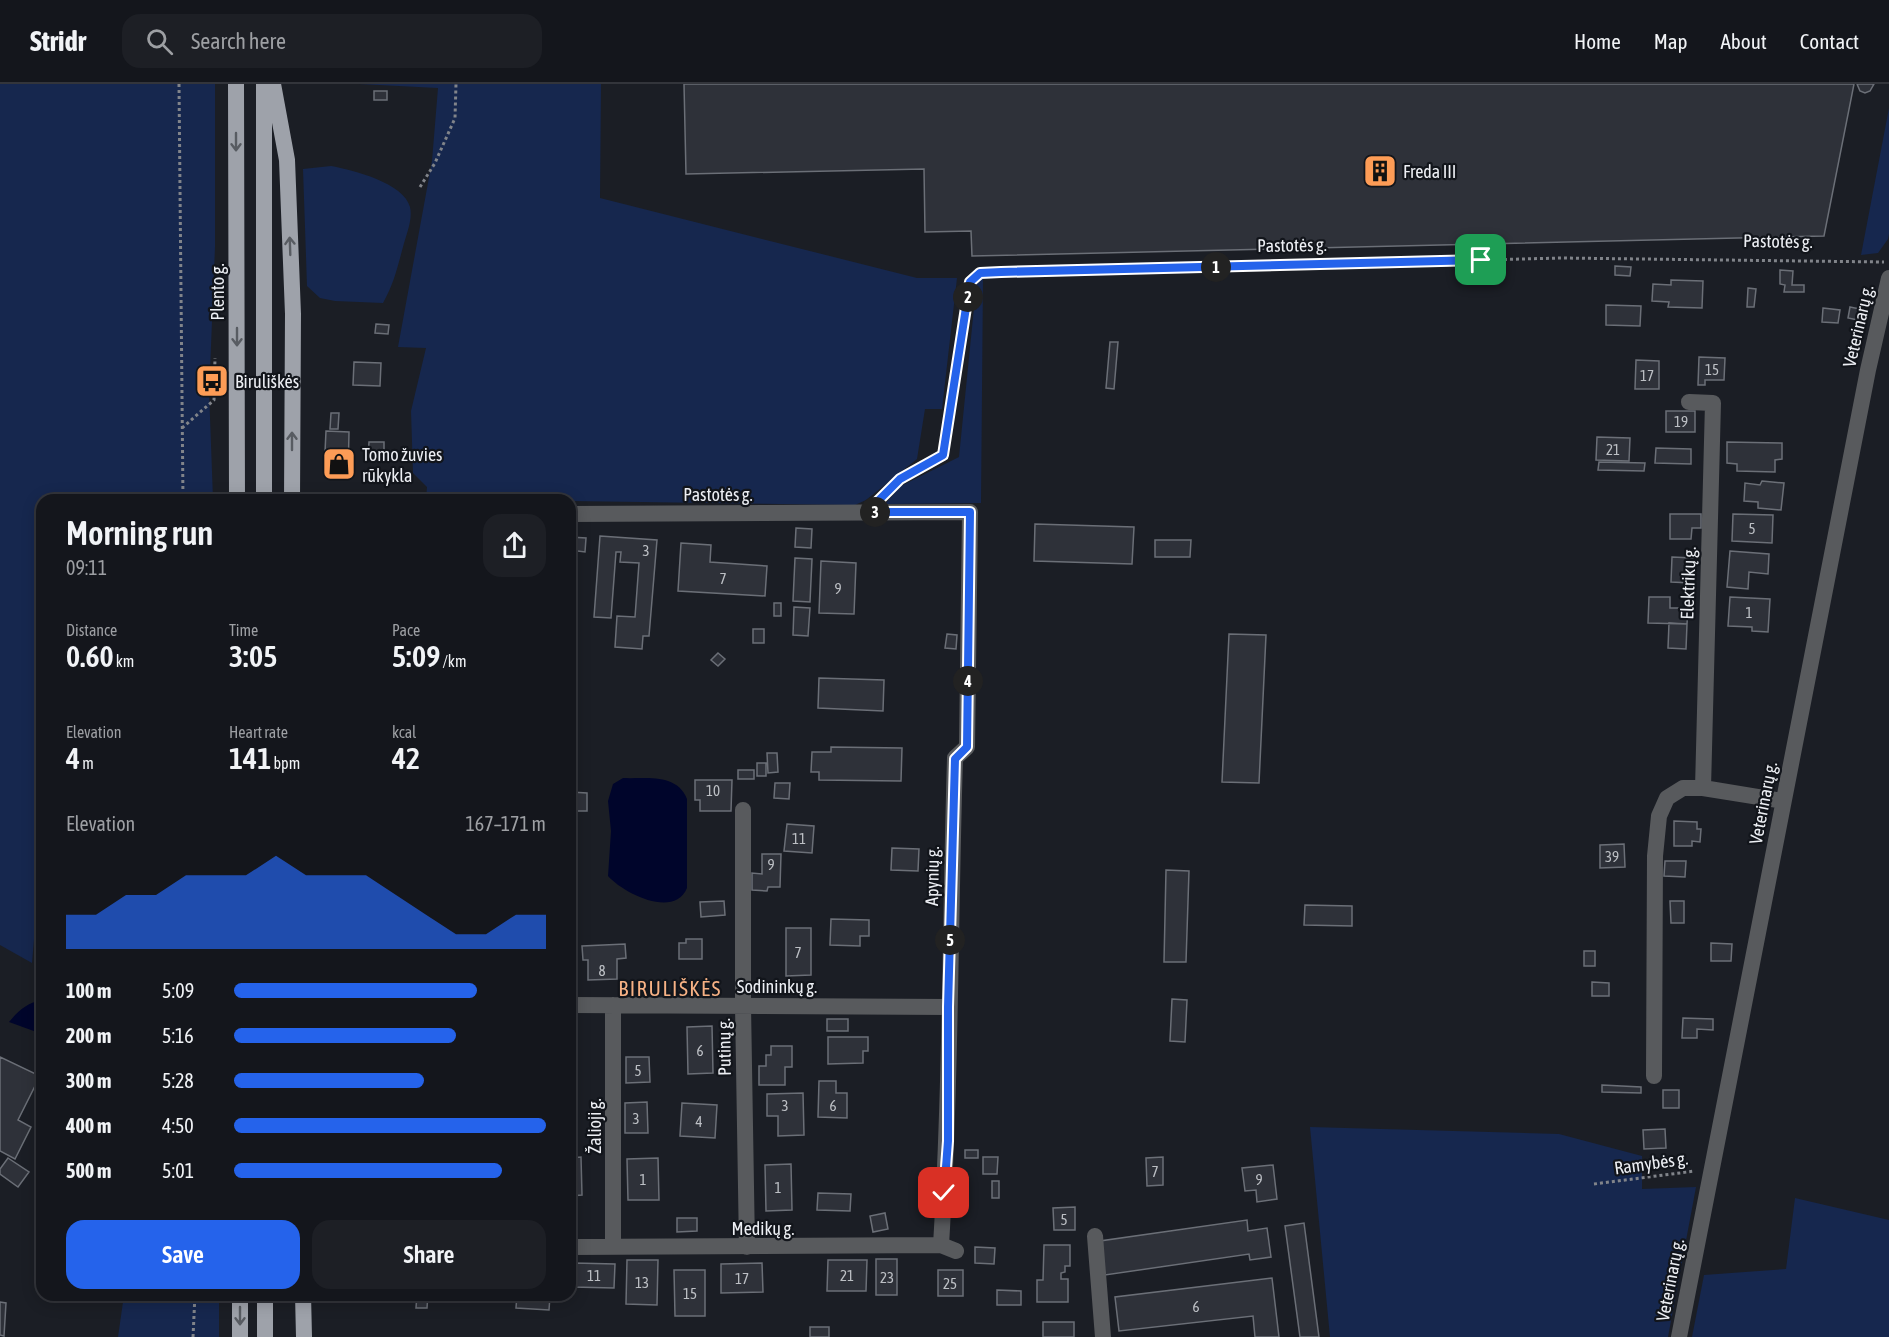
<!DOCTYPE html>
<html lang="en">
<head>
<meta charset="utf-8">
<style>
	body { margin:0; font-family:"Asap Condensed",sans-serif; background:#1d1f25; color:#f1f3f6; height:100vh; display:flex; flex-direction:column; font-size:22px; white-space:nowrap }
	* { box-sizing:border-box; margin:0 }
	p { font-size:20px; color:#9d9fa3 }
	.icon { flex:none; width:33px; height:33px; fill:none; stroke:currentColor; stroke-width:2; stroke-linecap:round; stroke-linejoin:round }
	.map { position:relative; flex:1; overflow:hidden }
	.details { position:absolute; left:36px; top:410px; width:540px; height:807px; display:flex; flex-direction:column; background:#14161c; border-radius:18px; box-shadow:0 3px 15px #0003,0 0 0 2px #33353b }
	.details>* { flex:none }
	.pin { position:absolute; display:grid; place-items:center; width:51px; height:51px; color:#fff; margin:-26px; border-radius:12px; box-shadow:0 3px 9px #0006 }
	.km { position:absolute; width:30px; height:30px; margin:-15px; border-radius:50%; background:#222; color:#fff; font-size:16px; line-height:30px; text-align:center }
	.round { display:grid; place-items:center; flex:none; width:63px; height:63px; border-radius:18px; background:#1d1f25 }
	.overview { display:flex; align-items:center; justify-content:space-between; height:102px; padding:0 30px }
	h1 { font-size:33px; font-weight:600; line-height:45px }
	.stats { display:grid; grid-template-columns:repeat(3,1fr); gap:9px; height:102px; padding:6px 30px }
	.stats div { display:grid; align-content:center }
	.stats b { font-size:30px; font-weight:600 }
	.stats small { font-size:16px; font-weight:400 }
	.stats p { font-size:16px }
	.chart { height:168px; padding:12px 30px }
	.chart p { display:flex; justify-content:space-between }
	.chart svg { width:100%; height:108px; margin-top:6px; fill:#2563eb; opacity:.7 }
	.button { display:flex; gap:12px; margin-top:auto; padding:12px 30px }
	.button a { flex:1; height:69px; border-radius:18px; background:#2563eb; color:#fff; font-size:24px; font-weight:600; line-height:69px; text-align:center }
	.button a+a { background:#1d1f25; color:#f1f3f6 }
	ul { padding:0 30px; list-style:none; font-size:20px }
	li { display:grid; grid-template-columns:96px 72px 1fr; align-items:center; height:45px }
	li i { height:15px; border-radius:8px; background:#2563eb }
	header { display:flex; align-items:center; gap:36px; box-sizing:border-box; height:84px; padding:0 30px; background:#14161c; border-bottom:2px solid #33353b }
	header strong { font-size:28px }
	nav { display:flex; gap:33px; margin-inline-start:auto; font-size:21px }
	.search { width:420px; height:54px; background:#1d1f25; display:flex; align-items:center; gap:15px; box-sizing:border-box; padding:0 21px; border-radius:18px; color:#9d9fa3; font-size:22px }
	.map>svg:first-child { display:block }
	.green { fill:#16274e }
	.water { fill:#00052b }
	.building { fill:#2e3139; stroke:#6b6f77; stroke-width:1.5 }
	.lines { fill:none; stroke-linecap:round; stroke-linejoin:round }
	.path { stroke:#81848a; stroke-width:3; stroke-dasharray:3 3; stroke-linecap:butt }
	.minor { stroke:#585a5d; stroke-width:16 }
	.trunk { stroke:#9ea2aa; stroke-width:16 }
	.oneway { stroke:#585c62 }
	.route-casing { stroke:#fff; stroke-width:12 }
	.route { stroke:#2563eb; stroke-width:8 }
	.labels { text-anchor:middle; dominant-baseline:central; stroke-width:4.5; stroke-linejoin:round; paint-order:stroke }
	.number-label { font-size:15px; fill:#bdc0c5 }
	.poi-label { font-size:18px; fill:#edeff4; stroke:#12151b; text-anchor:start }
	.street-label { font-size:18px; fill:#edeff4; stroke:#12151b }
	.quarter-label { font-size:21px; letter-spacing:1.5px; fill:#f7b285; stroke:#12151b }
</style>
</head>
<body>
<header>
<strong>Stridr</strong>
<div class="search"><svg class="icon" aria-label="search" viewBox="0 0 24 24"><circle cx="10" cy="10" r="6"/><path d="M15 15l6 6"/></svg>Search here</div>
<nav><a>Home</a><a>Map</a><a>About</a><a>Contact</a></nav>
</header>
<div class="map">
<svg width="1889" height="1253" viewBox="0 0 1889 1253">
	<rect width="100%" height="100%" fill="#1b1e25"/>
	<!-- green -->
	<path class="green" d="M0 0H215V163L210 287H203L204 305 209 306 213 415 42 416V761L32 879 0 861Z
		M359 0H601L600 114 917 194H957L942 325H925L917 375 866 416 855 421 570 417V416L426 415 427 403 413 389 411 327 426 264 398 263 432 77 438 4Z
		M1889 24V150L1888 155 1878 169 1861 171Z
		M331 82C353 86 404 99 410 123 413 136 406 151 403 163 397 185 394 199 383 219L335 217 320 214 307 202 303 85Z
		M977 194H983L981 419 885 420 901 402 959 373Z
		M1310 1043 1559 1050 1642 1072V1105L1696 1103 1668 1253H1330Z
		M1795 1114 1889 1136V1253H1692L1704 1191 1786 1185Z
		M124 1211H219V1253H118Z"/>
	<!-- water -->
	<path class="water" d="M623 694C646 695 677 689 687 715V804C674 835 623 809 608 792L611 747 608 717 613 700Z
		M42 916V950L9 938C19 926 27 919 42 916Z"/>
	<!-- building -->
	<path class="building" d="M684 0H1854L1824 152 972 172 971 147 925 148 924 85 686 90Z
		M1857 0H1874L1870 7 1865 9 1860 7Z
		M374 7H387V16H374Z
		M1615 182 1631 183 1630 192 1615 191Z
		M1780 186 1793 187 1792 201H1804V208H1784L1785 201 1780 200Z
		M1671 196 1703 197 1702 224 1668 223 1669 218 1652 217 1653 200 1671 201Z
		M1748 204 1756 205 1754 223H1747Z
		M1606 221 1641 222 1640 242 1606 241Z
		M1850 223 1860 225 1858 236 1848 234Z
		M1823 224 1840 226 1838 239 1822 238Z
		M376 240 389 241 388 250 375 249Z
		M1110 258H1118L1114 305 1106 304Z
		M1699 273 1725 274 1724 296H1705V301H1698Z
		M1636 276 1659 277V305H1635Z
		M354 278 381 279 380 302 353 301Z
		M1666 327H1695V348H1666Z
		M331 329H339L338 345H330Z
		M326 347 349 348 348 392 329 391 330 369 325 368Z
		M1597 353 1630 354 1629 377 1596 376Z
		M369 358H384V375H368Z
		M1727 358 1782 359V375L1775 376V388L1737 387V380L1727 379Z
		M1656 364 1691 365V380L1655 379Z
		M1599 378 1645 379 1644 387 1598 386Z
		M1762 397 1784 399 1781 426 1758 424V418L1744 417 1745 399 1760 401Z
		M1670 430H1701V444H1692L1691 455H1670Z
		M1733 430 1773 431 1772 459 1732 457Z
		M1035 440 1134 443 1132 480 1034 477Z
		M796 444 812 445 811 464 795 463Z
		M600 452 657 456 649 552H643L642 565 615 563 617 532 635 533 639 479 620 478 621 468H616L611 534 594 533Z
		M570 453 586 454 585 468 570 466Z
		M1155 456H1191L1190 473H1155Z
		M681 459 711 461 710 478 767 482 765 512 678 507Z
		M1730 467 1769 470 1768 490 1749 488 1748 505 1727 503Z
		M1672 473 1693 474 1691 499 1671 498Z
		M795 474 812 475 810 518 793 517Z
		M821 477 856 479 854 530 819 529Z
		M1649 513H1670V524H1688L1687 540 1648 539Z
		M1730 513 1770 515 1768 548 1752 547V543L1728 542Z
		M774 519H781V532H774Z
		M794 523 810 524 808 552 793 551Z
		M1669 539 1687 540 1686 565 1668 564Z
		M753 545H764V559H753Z
		M947 550 957 551 956 565 945 564Z
		M1229 550 1266 551 1259 699 1222 698Z
		M718 569 725 575 718 582 711 576Z
		M819 594 884 596 883 627 818 624Z
		M831 663 902 664 901 697 819 696V688H811L812 668H831Z
		M767 669H777L778 688 768 689Z
		M757 679H766V692H757Z
		M738 686H754V695H738Z
		M695 696H732L731 727H700V716H695Z
		M775 699H790L789 715 774 714Z
		M570 708 587 709V727H570Z
		M1674 737 1697 738V745H1701L1700 758 1692 757V762H1674Z
		M787 740 814 742 812 769 784 767Z
		M1624 760 1625 783 1600 784V761Z
		M892 764 919 765 918 787 891 786Z
		M762 770H781L780 803H768L767 807 752 806V789L762 790Z
		M1665 777H1686L1685 793 1664 792Z
		M1166 786 1189 787 1186 878H1164Z
		M724 817 725 831 701 833 700 818Z
		M1670 817H1684V839H1671Z
		M1305 821 1352 822V842L1304 841Z
		M831 835 869 836V852H860V862L830 861Z
		M786 844H811V891L786 892Z
		M686 855H702V875H679V859H686Z
		M1711 859 1732 860 1731 877H1711Z
		M625 860 626 874 617 875V895L588 896V876H583L582 862Z
		M1584 867H1595V882H1584Z
		M1592 898 1609 899V912H1592Z
		M1172 915 1187 916 1185 958 1170 957Z
		M1683 934 1713 935V946L1697 945V954H1682Z
		M827 935H848V947H827Z
		M712 942 713 989 688 990 687 943Z
		M828 953H868V967H863V979L828 980Z
		M771 962H792V983H785V1001H759V982H766V971H771Z
		M0 973 40 992 18 1036 31 1043 15 1075 0 1067Z
		M626 973H649L650 998 626 999Z
		M819 997H836V1009H847V1034L818 1033Z
		M1602 1001 1641 1003V1009L1602 1008Z
		M1663 1006H1679V1024H1663Z
		M803 1009 804 1051 778 1052V1032H767V1010Z
		M647 1018 648 1049H625V1019Z
		M682 1019 717 1021 715 1054 680 1052Z
		M570 1037H576L577 1068H570Z
		M1665 1045 1666 1064 1644 1065 1643 1046Z
		M965 1066H978V1074H965Z
		M581 1073 582 1111 570 1112V1074Z
		M983 1073H998L997 1090H983Z
		M1163 1073V1101L1147 1102 1146 1074Z
		M8 1074 29 1088 18 1103 0 1090V1085Z
		M658 1074 659 1116H628L627 1075Z
		M791 1080 792 1126 766 1127 765 1081Z
		M1273 1081 1277 1115 1257 1118 1256 1106 1245 1107 1242 1084Z
		M992 1097H999V1114H992Z
		M957 1103 968 1104 966 1118 955 1117Z
		M818 1109 851 1110 850 1127 817 1126Z
		M1075 1123V1146H1054L1053 1124Z
		M885 1129 888 1145 873 1148 870 1132Z
		M677 1134H697V1147L677 1148Z
		M1247 1136 1248 1147 1267 1144 1271 1173 1250 1176 1249 1170 1105 1191 1100 1157Z
		M1304 1139 1319 1253H1300L1285 1142Z
		M1044 1161H1070V1182H1065V1188L1061 1189V1195H1068V1218H1037V1196H1043Z
		M975 1163 995 1164 994 1180 975 1179Z
		M876 1175H897V1211H876Z
		M627 1176H658L657 1221 626 1220Z
		M828 1176H867L866 1207H827Z
		M574 1179 615 1180 614 1204 573 1203Z
		M762 1179 763 1208 721 1209V1180Z
		M674 1186H705V1232H675Z
		M938 1186H963V1212H938Z
		M1272 1194 1279 1253H1255L1253 1232 1119 1247 1115 1213Z
		M997 1206 1021 1207V1221H997Z
		M417 1210H428L427 1224H416Z
		M517 1210H558V1213L550 1212 549 1226 516 1224Z
		M0 1218 6 1219 4 1252 0 1251Z
		M1043 1238H1074V1253H1043Z
		M810 1243H829V1253H810Z"/>
	<g class="lines">
		<!-- path -->
		<path class="path" d="M179 0 183 416
			M420 103 435 79 455 34 456 0
			M182 344 214 316 215 274
			M883 412 900 395 943 371 970 198 980 189 1561 174 1884 178
			M1594 1100 1695 1087
			M193 1253 195 1210"/>
		<!-- minor -->
		<path class="minor" d="M1689 318 1713 319 1703 704 1783 717
			M570 430 970 428 967 663 955 674C950 837 951 999 941 1161
			M743 726V921L747 1163
			M570 921 949 923
			M1654 992 1655 772 1659 732 1667 714 1683 704H1703
			M1095 1152 1103 1253
			M570 1163 941 1161 956 1167
			M613 1163V921
			M1679 1253 1868 286 1889 194"/>
		<!-- trunk -->
		<path class="trunk" d="M236 0 237 416
			M264 0V416
			M273 0 287 76 293 230 292 416
			M240 1210V1253
			M303 1210 304 1253
			M265 1253V1210"/>
	</g>
	<!-- one-way arrows -->
	<defs><path id="oneway-shaft" d="M-6 0H5M1.5-3L5.5 0L1.5 3" fill="none" stroke-width="1.6" stroke-linecap="round" stroke-linejoin="round" transform="scale(1.5)"/></defs>
	<g class="oneway">
		<use href="#oneway-shaft" transform="translate(236 58) rotate(90)"/>
		<use href="#oneway-shaft" transform="translate(290 162) rotate(-92)"/>
		<use href="#oneway-shaft" transform="translate(237 253) rotate(90)"/>
		<use href="#oneway-shaft" transform="translate(292 357) rotate(-90)"/>
		<use href="#oneway-shaft" transform="translate(240 1232) rotate(90)"/>
	</g>
	<g class="lines">
		<defs>
			<path id="route" d="M944 1109 948 1057V923L955 675 967 663 970 428H867L900 395 943 371 970 198 980 189 1001 188 1481 176"/>
		</defs>
		<!-- route casing -->
		<use href="#route" class="route-casing"/>
		<!-- route -->
		<use href="#route" class="route"/>
	</g>
	<!-- icons -->
	<defs>
		<symbol id="building-square" viewBox="-11 -11 22 22"><rect x="-9" y="-9" width="18" height="18" rx="4" fill="#fd9c56" stroke="#12151b"/><path d="M-4-6H4V6H1V3H-1V6H-4ZM-2.5-4.3h1.7v1.8h-1.7ZM.8-4.3h1.7v1.8H.8ZM-2.5-1h1.7V.8h-1.7ZM.8-1h1.7V.8H.8Z" fill="#111"/></symbol>
		<symbol id="bus-square" viewBox="-11 -11 22 22"><rect x="-9" y="-9" width="18" height="18" rx="4" fill="#fd9c56" stroke="#12151b"/><path d="M-5-6H5V4H4V6H2V4H-2V6H-4V4H-5ZM-3.5-4V0h7V-4ZM-3.5 1.2v1.5H-2V1.2ZM2 1.2v1.5H3.5V1.2Z" fill="#111"/></symbol>
		<symbol id="shop-square" viewBox="-11 -11 22 22"><rect x="-9" y="-9" width="18" height="18" rx="4" fill="#fd9c56" stroke="#12151b"/><path d="M-5-2.5h2.3a2.7 3.5 0 0 1 5.4 0H5L5.5 6h-11ZM-1.5-2.5h3a1.5 2.3 0 0 0-3 0Z" fill="#111"/></symbol>
	</defs>
	<g fill-rule="evenodd">
		<use href="#building-square" x="1361" y="68" width="38" height="38"/>
		<use href="#bus-square" x="193" y="278" width="38" height="38"/>
		<use href="#shop-square" x="320" y="361" width="38" height="38"/>
	</g>
	<g class="labels">
		<!-- number labels -->
		<g class="number-label">
			<text x="1712" y="285">15</text>
			<text x="1647" y="291">17</text>
			<text x="1681" y="337">19</text>
			<text x="1613" y="365">21</text>
			<text x="1752" y="444">5</text>
			<text x="646" y="466">3</text>
			<text x="723" y="494">7</text>
			<text x="838" y="504">9</text>
			<text x="1749" y="528">1</text>
			<text x="713" y="706">10</text>
			<text x="799" y="754">11</text>
			<text x="1612" y="772">39</text>
			<text x="771" y="780">9</text>
			<text x="798" y="868">7</text>
			<text x="602" y="886">8</text>
			<text x="700" y="966">6</text>
			<text x="638" y="986">5</text>
			<text x="785" y="1021">3</text>
			<text x="833" y="1021">6</text>
			<text x="636" y="1034">3</text>
			<text x="699" y="1037">4</text>
			<text x="1155" y="1087">7</text>
			<text x="643" y="1095">1</text>
			<text x="1259" y="1095">9</text>
			<text x="778" y="1103">1</text>
			<text x="1064" y="1135">5</text>
			<text x="594" y="1191">11</text>
			<text x="847" y="1191">21</text>
			<text x="887" y="1193">23</text>
			<text x="742" y="1194">17</text>
			<text x="642" y="1198">13</text>
			<text x="950" y="1199">25</text>
			<text x="690" y="1209">15</text>
			<text x="1196" y="1222">6</text>
		</g>
		<!-- poi labels -->
		<g class="poi-label">
			<text x="1403" y="87">Freda III</text>
			<text x="235" y="297">Biruliškės</text>
			<text x="362" y="370">Tomo žuvies<tspan x="362" dy="21">rūkykla</tspan></text>
		</g>
		<!-- street labels -->
		<g class="street-label">
			<text transform="translate(1778 157) rotate(1)">Pastotės g.</text>
			<text transform="translate(1292 161) rotate(-1)">Pastotės g.</text>
			<text transform="translate(217 208) rotate(-90)">Plento g.</text>
			<text transform="translate(1858 242) rotate(-77)">Veterinarų g.</text>
			<text x="718" y="410">Pastotės g.</text>
			<text transform="translate(1688 499) rotate(-88)">Elektrikų g.</text>
			<text transform="translate(1763 719) rotate(-79)">Veterinarų g.</text>
			<text transform="translate(932 792) rotate(-89)">Apynių g.</text>
			<text x="777" y="902">Sodininkų g.</text>
			<text transform="translate(724 963) rotate(-91)">Putinų g.</text>
			<text transform="translate(594 1042) rotate(-90)">Žalioji g.</text>
			<text transform="translate(1651 1079) rotate(-8)">Ramybės g.</text>
			<text x="763" y="1144">Medikų g.</text>
			<text transform="translate(1670 1196) rotate(-79)">Veterinarų g.</text>
		</g>
		<!-- quarter labels -->
		<g class="quarter-label">
			<text x="670" y="904">BIRULIŠKĖS</text>
		</g>
	</g>
</svg>
<div class="pin" style="left:1481px;top:176px;background:#1e9e55"><svg class="icon" aria-label="arrive" viewBox="0 0 24 24"><path d="M6 21V4h12l-3 4 3 4H6"/></svg></div>
<div class="pin" style="left:944px;top:1109px;background:#d93025"><svg class="icon" aria-label="check" viewBox="0 0 24 24"><path d="M5 12l5 5 9-10"/></svg></div>
<b class="km" style="left:1216px;top:183px">1</b>
<b class="km" style="left:968px;top:213px">2</b>
<b class="km" style="left:875px;top:428px">3</b>
<b class="km" style="left:968px;top:597px">4</b>
<b class="km" style="left:950px;top:856px">5</b>
<section class="details">
<div class="overview"><div><h1>Morning run</h1><p>09:11</p></div><a class="round"><svg class="icon" aria-label="share" viewBox="0 0 24 24"><path d="M12 15V3M7 8l5-5 5 5M5 13v7h14v-7"/></svg></a></div>
<div class="stats">
<div><p>Distance</p><b>0.60<small> km</small></b></div>
<div><p>Time</p><b>3:05</b></div>
<div><p>Pace</p><b>5:09<small> /km</small></b></div>
</div>
<div class="stats">
<div><p>Elevation</p><b>4<small> m</small></b></div>
<div><p>Heart rate</p><b>141<small> bpm</small></b></div>
<div><p>kcal</p><b>42</b></div>
</div>
<div class="chart"><p><span>Elevation</span>167–171 m</p>
<svg viewBox="0 0 160 44" preserveAspectRatio="none"><path d="M0 44V30L10 30L20 22L30 22L40 14L50 14L60 14L70 6L80 14L90 14L100 14L110 22L120 30L130 38L140 38L150 30L160 30V44z"/></svg>
</div>
<ul>
<li><b>100 m</b>5:09<i style="width:78%"></i></li>
<li><b>200 m</b>5:16<i style="width:71%"></i></li>
<li><b>300 m</b>5:28<i style="width:61%"></i></li>
<li><b>400 m</b>4:50<i style="width:100%"></i></li>
<li><b>500 m</b>5:01<i style="width:86%"></i></li>
</ul>
<div class="button"><a>Save</a><a>Share</a></div>
</section>
</div>
</body>
</html>
